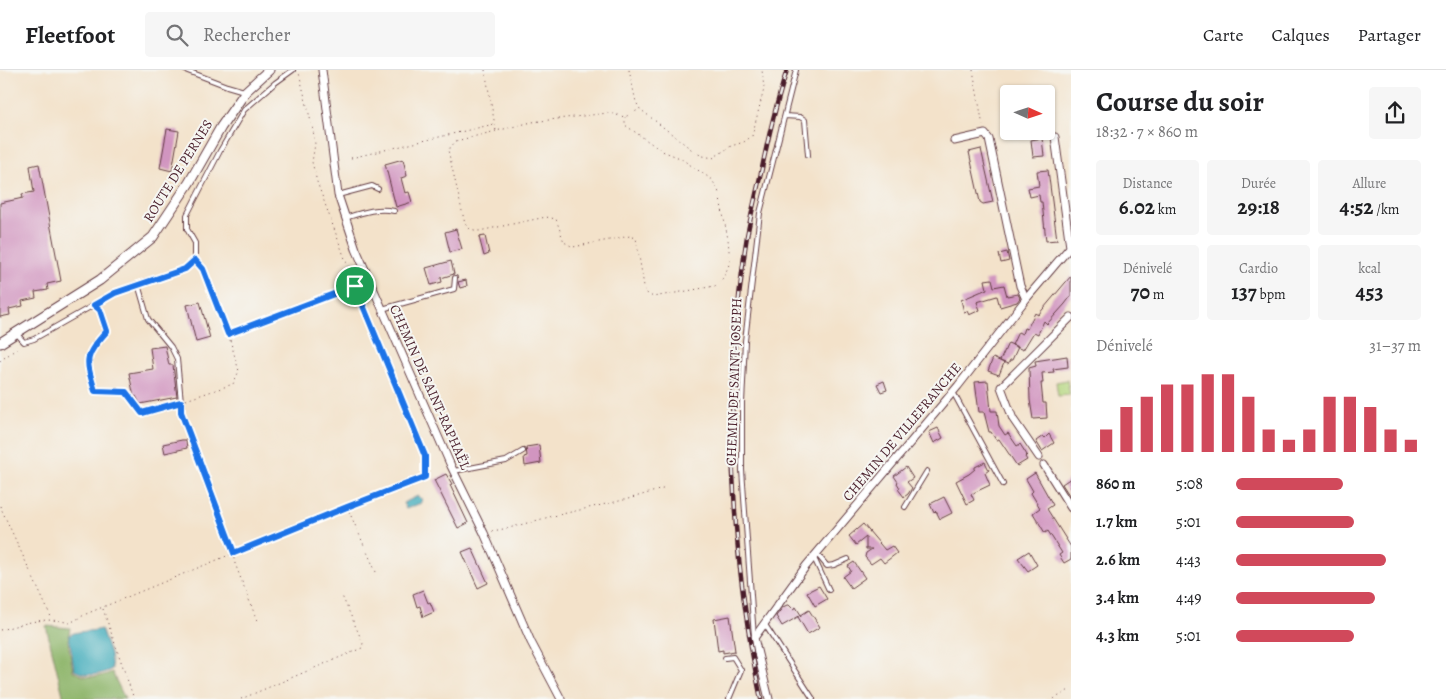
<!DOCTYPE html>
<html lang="fr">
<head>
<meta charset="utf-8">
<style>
	body { margin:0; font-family:Alegreya,serif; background:#f6f6f6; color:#202124; height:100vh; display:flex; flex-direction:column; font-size:19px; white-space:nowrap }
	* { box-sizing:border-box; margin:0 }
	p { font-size:16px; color:#757577 }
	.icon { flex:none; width:28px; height:28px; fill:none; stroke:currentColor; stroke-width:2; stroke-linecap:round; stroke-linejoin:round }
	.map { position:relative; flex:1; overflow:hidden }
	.sheet { display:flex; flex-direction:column; background:#fff; width:375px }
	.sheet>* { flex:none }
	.needle { width:32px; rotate:93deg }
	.controls { position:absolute; left:1000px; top:15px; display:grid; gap:10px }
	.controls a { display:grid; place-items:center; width:55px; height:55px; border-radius:5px; background:#fff; box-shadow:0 1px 4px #0004; font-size:25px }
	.pin { position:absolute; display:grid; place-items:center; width:42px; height:42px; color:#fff; margin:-21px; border:2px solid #fff; border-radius:50%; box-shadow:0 1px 5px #0007 }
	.round { display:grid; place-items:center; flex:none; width:52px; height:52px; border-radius:5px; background:#f6f6f6 }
	.headline { display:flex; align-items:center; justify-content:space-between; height:85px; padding:0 25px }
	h1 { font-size:28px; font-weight:700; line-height:38px }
	.stats { display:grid; grid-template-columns:repeat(3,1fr); gap:8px; height:85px; padding:5px 25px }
	.stats div { display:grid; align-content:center; border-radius:5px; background:#f6f6f6; text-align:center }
	.stats b { font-size:21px; font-weight:700 }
	.stats small { font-size:14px; font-weight:400 }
	.stats p { font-size:14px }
	.chart { height:140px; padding:10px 25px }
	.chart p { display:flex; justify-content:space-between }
	.chart svg { width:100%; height:90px; margin-top:5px; stroke:#d1495b; stroke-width:6 }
	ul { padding:0 25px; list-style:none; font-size:16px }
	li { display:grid; grid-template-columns:80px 60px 1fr; align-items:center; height:38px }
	li i { height:12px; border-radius:6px; background:#d1495b }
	header { display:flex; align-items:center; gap:30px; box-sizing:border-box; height:70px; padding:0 25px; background:#fff; border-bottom:1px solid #e0e0e0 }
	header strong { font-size:24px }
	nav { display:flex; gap:28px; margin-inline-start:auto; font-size:18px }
	.search { width:350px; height:45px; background:#f6f6f6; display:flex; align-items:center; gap:12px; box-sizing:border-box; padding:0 18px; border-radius:5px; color:#757577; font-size:19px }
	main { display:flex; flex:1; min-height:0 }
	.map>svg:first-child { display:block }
	.green { fill:#b4d57d; stroke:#7f7a54 }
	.forest { fill:#8fb66c; stroke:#6c6a4c }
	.water { fill:#3caaba; stroke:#436472 }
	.building { fill:#d195c0 }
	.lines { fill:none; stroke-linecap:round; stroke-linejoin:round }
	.service-casing { stroke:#633c43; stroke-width:6 }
	.minor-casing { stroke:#633c43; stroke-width:9 }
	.tertiary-casing { stroke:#633c43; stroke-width:11 }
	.path { stroke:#633c43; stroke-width:1; stroke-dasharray:1 4; stroke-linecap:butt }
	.service { stroke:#fff; stroke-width:4 }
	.minor { stroke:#fff; stroke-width:7 }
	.tertiary { stroke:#fff; stroke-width:9 }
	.rail-casing { stroke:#4a1f2b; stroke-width:4.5 }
	.rail { stroke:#f6f6f2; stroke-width:2.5; stroke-dasharray:8; stroke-linecap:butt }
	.route-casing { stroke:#fff; stroke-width:10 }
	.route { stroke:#1a73e8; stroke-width:6 }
	.labels { text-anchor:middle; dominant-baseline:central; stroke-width:4; stroke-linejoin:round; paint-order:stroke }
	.street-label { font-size:14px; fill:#4a1f2b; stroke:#f6f6f2 }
</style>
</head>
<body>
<header>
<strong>Fleetfoot</strong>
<div class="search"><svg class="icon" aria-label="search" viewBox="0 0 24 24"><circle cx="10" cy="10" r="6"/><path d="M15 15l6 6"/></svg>Rechercher</div>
<nav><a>Carte</a><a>Calques</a><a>Partager</a></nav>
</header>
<main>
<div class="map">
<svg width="1071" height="629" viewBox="0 0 1071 629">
	<rect width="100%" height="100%" fill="#f6f6f2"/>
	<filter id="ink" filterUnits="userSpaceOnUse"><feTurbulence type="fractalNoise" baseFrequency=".02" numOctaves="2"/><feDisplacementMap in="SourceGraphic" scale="10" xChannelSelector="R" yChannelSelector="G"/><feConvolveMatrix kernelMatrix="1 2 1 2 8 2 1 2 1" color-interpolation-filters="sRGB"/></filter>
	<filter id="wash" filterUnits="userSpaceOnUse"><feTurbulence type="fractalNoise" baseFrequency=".0096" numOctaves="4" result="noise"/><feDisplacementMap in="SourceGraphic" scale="20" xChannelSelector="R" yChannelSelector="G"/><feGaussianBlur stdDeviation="1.12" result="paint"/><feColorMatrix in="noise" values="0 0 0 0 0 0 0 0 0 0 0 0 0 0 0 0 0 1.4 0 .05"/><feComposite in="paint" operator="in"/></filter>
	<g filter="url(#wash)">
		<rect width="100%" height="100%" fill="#f3e2ca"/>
		<!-- green -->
		<path class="green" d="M1067 310 1070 325 1058 326 1056 312Z"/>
		<!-- forest -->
		<path class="forest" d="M46 556 70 558 68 571 73 601C85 609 99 608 112 602L125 629H64Z"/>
		<!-- water -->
		<path class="water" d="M418 426 422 429 421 433 406 439 403 433Z
			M101 559 110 584 112 599C99 606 87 607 74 600L69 565C79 560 90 562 101 559Z"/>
		<g id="blocks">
			<!-- building -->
			<path class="building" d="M167 59 179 61 172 101 160 98Z
				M1042 68 1044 86 1033 87 1031 70Z
				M981 79 993 132 983 134 980 132 969 82Z
				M403 89 407 106 401 108 405 123 409 122 412 132 396 137 385 94Z
				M39 94 61 211 47 214 48 220 35 222 36 228 22 231 23 236 9 239 10 245 0 247V133L23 128 22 124 34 122 30 96Z
				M1048 100 1057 170 1046 171 1042 132H1040L1039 125 1030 127 1028 118 1039 116 1037 101Z
				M456 159 462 179 450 182 445 162Z
				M485 166 489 184 484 186 479 167Z
				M1007 182 1009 191 1001 193 999 184Z
				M451 191 454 204 441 208 442 212 431 215 426 198Z
				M1071 206V226L1065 234 1047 254 1044 251 1038 264 1034 262 1023 280 1012 275 1018 262 1022 264 1024 258 1027 259 1035 243 1038 245Z
				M992 209 994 217 1004 215 1007 226 1018 224 1020 228 1017 232 1000 237 997 226 977 232 980 240 969 245 967 241 964 242 961 230 987 219 985 210Z
				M466 210 467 216 460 218 458 212Z
				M200 232 210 268 196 272 187 235Z
				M1008 273 1018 277 1012 290H1010L1008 294 1000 291Z
				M165 276 169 295H173L177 327 140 334 136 326 134 327 129 303 153 299 150 278Z
				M1067 286 1068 297 1053 299 1054 302 1042 303 1043 313H1041L1043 333H1046L1047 348 1033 349 1030 330 1029 298 1036 296 1035 291Z
				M993 288 1004 293 999 305 988 301Z
				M884 311 887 320 881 322 877 314Z
				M988 311 991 341H997L999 356 1005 365 1008 363 1017 376 1020 374 1027 385 1025 387 1027 390 1017 396 999 369 996 370 991 362H989L984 342H979L975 312Z
				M938 358 943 368 934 373 929 362Z
				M1049 364 1054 373 1042 381 1036 371 1043 366 1045 368Z
				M182 370H186L187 378 165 383 163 374Z
				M539 375 541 393 525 396 524 387 527 386 526 377Z
				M985 392 989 400 985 403 990 415 971 424 974 430 967 434 956 411 969 404 975 399V397Z
				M906 397 913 408 907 412 912 418 908 424 904 427 898 419 900 418 897 413 898 412 894 406Z
				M1035 403 1053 435 1047 439 1071 477V489L1064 493 1059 485 1062 483 1048 461 1045 463 1033 443 1040 438 1031 423 1033 421 1026 409Z
				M446 404 452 414 450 415 468 453 458 458 434 410Z
				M1071 408V428L1062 414Z
				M944 427 952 443 940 449 936 441 934 443 930 434Z
				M863 454 885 480 892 476 897 483 884 493 880 488 871 494 865 487 866 483 872 479H866V467L856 475 849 466Z
				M472 478 488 513 478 518 462 482Z
				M1029 481 1037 495 1028 501 1018 488Z
				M854 492 865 508 851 518 843 507 851 501 848 496Z
				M819 516 827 529 815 536 807 522Z
				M423 520 428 533 430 532 434 542 423 547 420 536 417 537 413 524Z
				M787 535H789L793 539 796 537 801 545 782 556 776 546 783 537Z
				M809 540 820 557 808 564 798 547Z
				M730 546 735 581 723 583V580L718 581 714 549Z"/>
		</g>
	</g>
	<g filter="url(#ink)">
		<use href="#blocks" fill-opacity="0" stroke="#633c43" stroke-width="1"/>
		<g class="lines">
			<defs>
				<path id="service" d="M185 0 227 16 244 21
					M785 46 800 47 805 50 808 85
					M338 125 372 116 378 119
					M345 148C361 143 378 137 394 141
					M138 214 185 199 195 190V173L187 159V145L220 81 244 40 275 13 293 0
					M382 239 454 219 455 208
					M16 263 24 272 34 269 115 223 138 214 148 249 171 277 177 289 181 332 142 343 126 322 95 321C85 288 84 287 107 261L100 240 94 235
					M953 322 1003 414
					M454 401 506 391 523 381
					M905 437 927 401
					M817 484 827 496 834 495 848 489
					M814 488 829 520
					M764 553 813 629
					M754 567 742 400V333L745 271 760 143 796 0
					M725 588 733 587 741 600 729 629"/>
				<path id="minor" d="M322 0 338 125 356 179 451 396 484 463 531 572 561 629
					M1055 67 1070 177
					M954 71 985 64 989 69 1020 216 1026 229
					M1039 387 1013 349 1001 317 1071 247
					M1044 395 1071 438
					M769 629 754 568 806 496 958 316 1026 229 1071 176"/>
				<path id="tertiary" d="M0 273 100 210 153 167 189 113 221 57 246 21 269 0"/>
			</defs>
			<!-- service casing -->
			<use href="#service" class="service-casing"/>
			<!-- minor casing -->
			<use href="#minor" class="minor-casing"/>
			<!-- tertiary casing -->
			<use href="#tertiary" class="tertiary-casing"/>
			<!-- path -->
			<path class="path" d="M485 0 496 61 532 52 608 43 625 47 640 39
				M629 0 636 32 640 39 696 83 703 86 713 88 731 76 744 72 752 66 764 19 762 0
				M973 0 983 56
				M496 61 456 71 448 80 465 154 470 159 479 161 546 147 556 149 564 172 573 177 630 166 636 168 645 222 653 227 715 216 724 207 730 192 728 169 718 119 711 109 680 88 662 81 625 55V47
				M351 88 494 54
				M229 263 354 216
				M0 291 19 277
				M186 330 233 314 239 301 228 263 203 199 199 194
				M181 338V342L234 483 347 437 425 407V386L355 216 317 112 312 92 315 74 313 60 299 3
				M0 436 52 549
				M347 437 376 502
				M492 461 509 458 549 447 628 429 666 418
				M103 539 134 629
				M0 560C27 553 43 546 70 553L86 544 234 483V491L258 553
				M241 629 362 578 363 573 342 526
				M1054 629 1071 619"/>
			<!-- service -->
			<use href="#service" class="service"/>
			<!-- minor -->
			<use href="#minor" class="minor"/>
			<!-- tertiary -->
			<use href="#tertiary" class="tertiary"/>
			<defs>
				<path id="rail" d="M761 629C729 477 723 319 747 166 751 145 756 124 761 103 768 68 776 34 787 0"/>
			</defs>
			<!-- rail casing -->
			<use href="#rail" class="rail-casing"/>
			<!-- rail -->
			<use href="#rail" class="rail"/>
		</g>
	</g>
	<g class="lines" filter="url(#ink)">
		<defs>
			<path id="route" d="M195 190 203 199 228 264 355 216 425 386V407L347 437 234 483 181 342V332L142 343 126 322 95 321C85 288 84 287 107 261L100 240 94 235 115 223 185 199Z"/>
		</defs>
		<!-- route casing -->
		<use href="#route" class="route-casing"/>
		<!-- route -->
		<use href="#route" class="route"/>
	</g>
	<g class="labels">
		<!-- street labels -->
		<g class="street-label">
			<text transform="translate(178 101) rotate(-58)">ROUTE DE PERNES</text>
			<text transform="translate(734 312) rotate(-88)">CHEMIN DE SAINT-JOSEPH</text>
			<text transform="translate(430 317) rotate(66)">CHEMIN DE SAINT-RAPHAËL</text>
			<text transform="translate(902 362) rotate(-50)">CHEMIN DE VILLEFRANCHE</text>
		</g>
	</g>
</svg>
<div class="controls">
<a><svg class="needle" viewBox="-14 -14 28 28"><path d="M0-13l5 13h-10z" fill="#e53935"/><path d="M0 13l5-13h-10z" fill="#757577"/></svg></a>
</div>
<div class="pin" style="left:355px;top:216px;background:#1e9e55"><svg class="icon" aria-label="arrive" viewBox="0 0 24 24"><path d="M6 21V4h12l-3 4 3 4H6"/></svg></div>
</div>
<section class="sheet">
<div class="headline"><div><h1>Course du soir</h1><p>18:32 · 7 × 860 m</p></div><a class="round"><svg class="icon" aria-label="share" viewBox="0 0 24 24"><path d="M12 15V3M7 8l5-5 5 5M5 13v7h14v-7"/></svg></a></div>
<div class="stats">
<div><p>Distance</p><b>6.02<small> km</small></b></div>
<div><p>Durée</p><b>29:18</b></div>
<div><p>Allure</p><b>4:52<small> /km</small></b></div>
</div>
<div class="stats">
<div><p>Dénivelé</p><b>70<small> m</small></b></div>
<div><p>Cardio</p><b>137<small> bpm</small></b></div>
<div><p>kcal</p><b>453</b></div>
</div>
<div class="chart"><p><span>Dénivelé</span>31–37 m</p>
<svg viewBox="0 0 160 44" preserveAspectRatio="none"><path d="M5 44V33M15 44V22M25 44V17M35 44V11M45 44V11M55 44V6M65 44V6M75 44V17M85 44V33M95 44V38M105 44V33M115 44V17M125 44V17M135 44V22M145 44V33M155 44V38"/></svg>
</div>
<ul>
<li><b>860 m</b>5:08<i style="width:58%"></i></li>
<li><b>1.7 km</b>5:01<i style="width:64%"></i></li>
<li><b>2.6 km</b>4:43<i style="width:81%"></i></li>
<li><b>3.4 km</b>4:49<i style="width:75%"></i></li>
<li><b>4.3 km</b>5:01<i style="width:64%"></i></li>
</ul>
</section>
</main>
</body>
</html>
